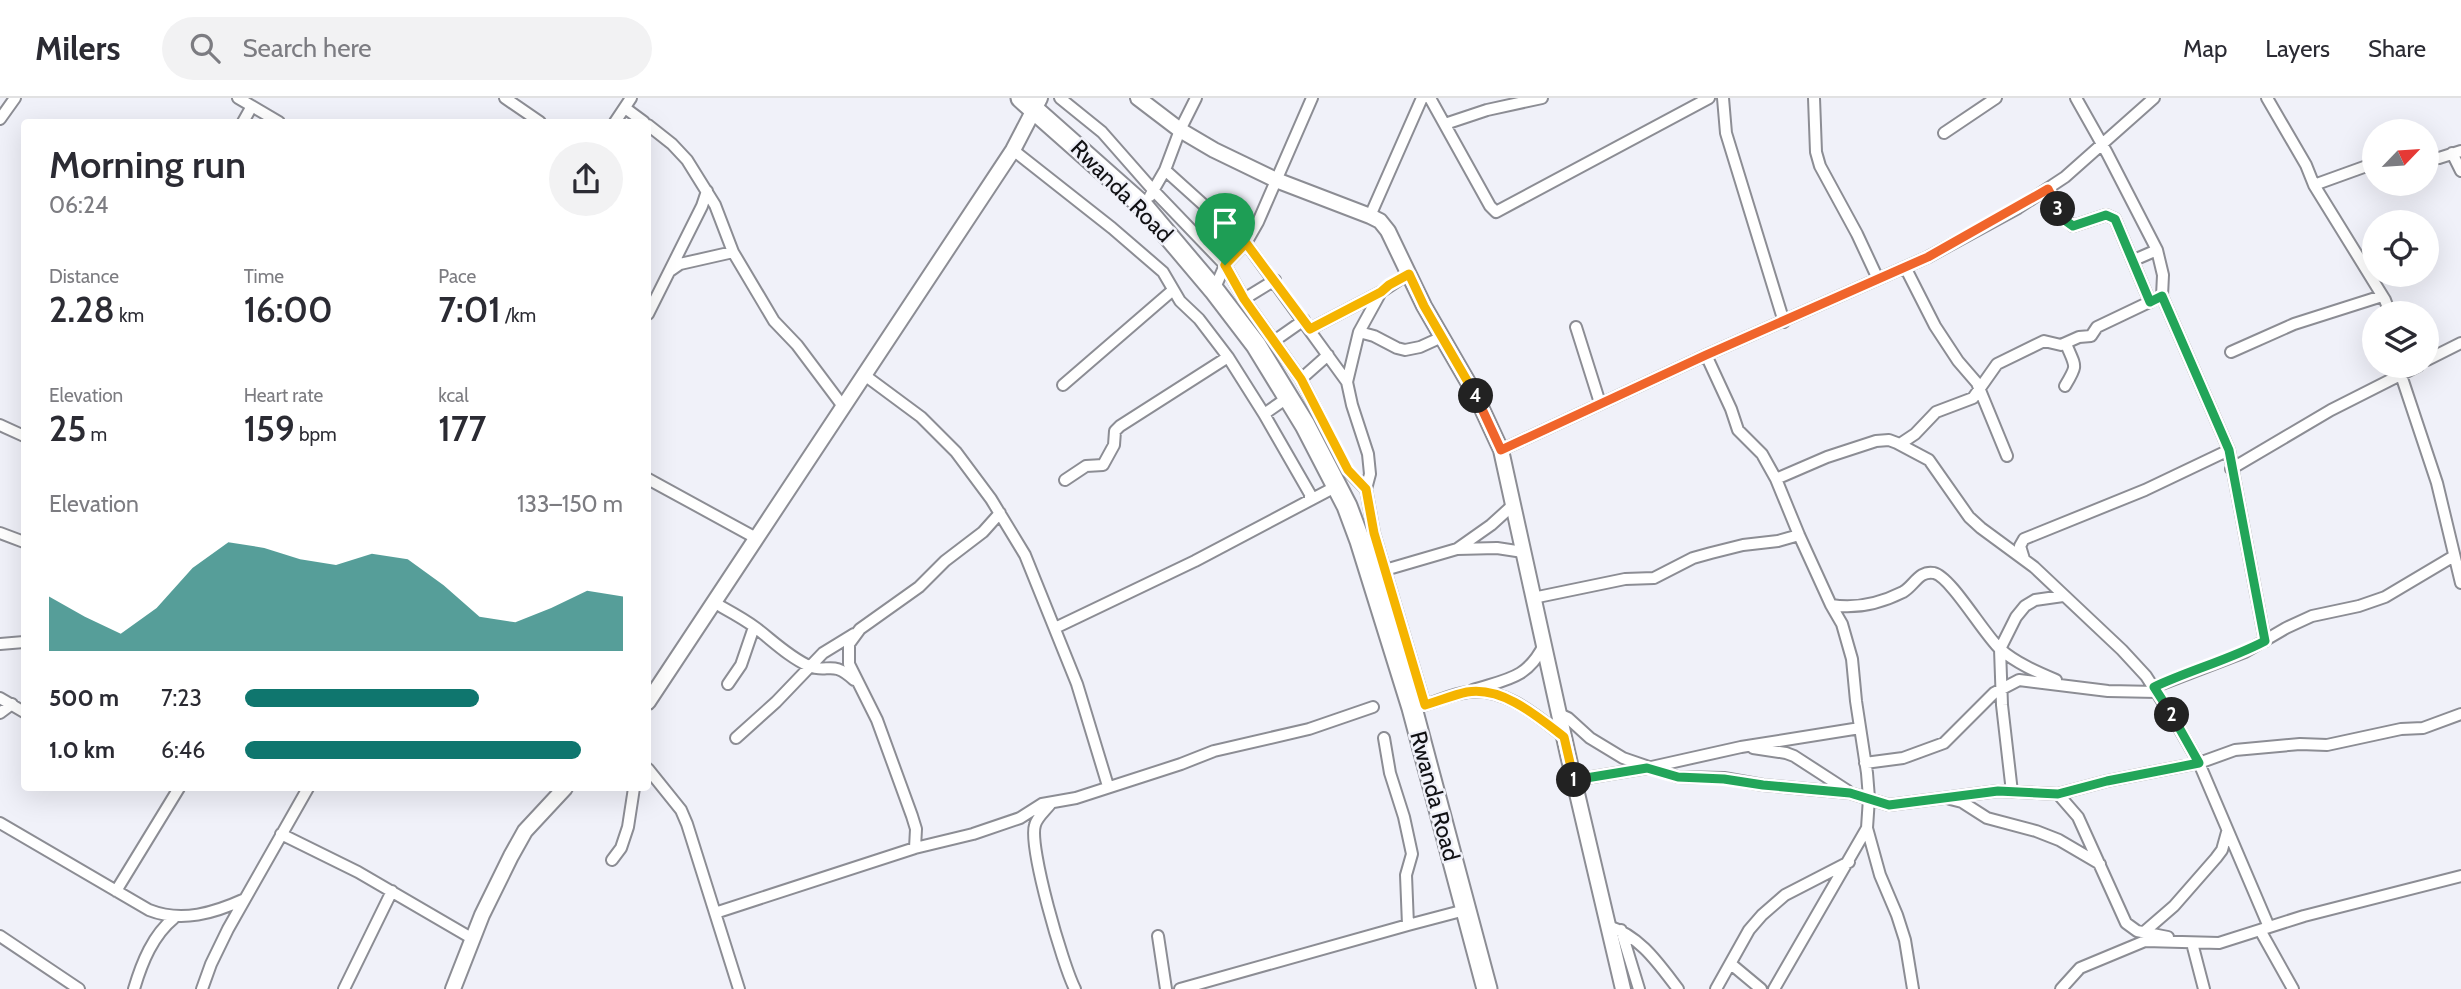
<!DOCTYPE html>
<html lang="en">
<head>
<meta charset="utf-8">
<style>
	body { margin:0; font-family:Cabin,sans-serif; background:#f2f2f3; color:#2b2b33; height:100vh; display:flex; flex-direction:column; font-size:26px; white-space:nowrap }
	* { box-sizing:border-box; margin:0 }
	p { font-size:23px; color:#7c7c81 }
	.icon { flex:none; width:38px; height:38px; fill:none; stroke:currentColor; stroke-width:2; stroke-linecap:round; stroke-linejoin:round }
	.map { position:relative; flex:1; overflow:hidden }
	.details { position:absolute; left:21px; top:21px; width:630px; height:672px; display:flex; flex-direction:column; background:#fff; border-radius:7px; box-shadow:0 7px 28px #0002 }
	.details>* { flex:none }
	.needle { width:46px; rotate:65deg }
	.buttons { position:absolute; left:2362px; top:21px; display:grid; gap:14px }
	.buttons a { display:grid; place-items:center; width:77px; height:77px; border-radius:50%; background:#fff; box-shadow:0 7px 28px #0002; font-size:35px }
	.pin { position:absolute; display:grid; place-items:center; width:60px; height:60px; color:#fff; margin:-72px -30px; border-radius:50% 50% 50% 0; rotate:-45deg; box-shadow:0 0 7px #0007 }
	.pin .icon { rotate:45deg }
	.km { position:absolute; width:35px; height:35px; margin:-18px; border-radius:50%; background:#222; color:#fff; font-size:19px; line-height:35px; text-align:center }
	.round { display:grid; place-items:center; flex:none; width:74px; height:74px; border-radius:37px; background:#f2f2f3 }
	.overview { display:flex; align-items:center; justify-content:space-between; height:119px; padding:0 28px }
	h1 { font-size:38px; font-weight:600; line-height:52px }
	.figures { display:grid; grid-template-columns:repeat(3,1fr); gap:10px; height:119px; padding:7px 28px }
	.figures div { display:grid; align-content:center }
	.figures b { font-size:35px; font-weight:600 }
	.figures small { font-size:19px; font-weight:400 }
	.figures p { font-size:19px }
	.chart { height:196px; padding:14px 28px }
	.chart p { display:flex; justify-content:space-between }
	.chart svg { width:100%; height:126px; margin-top:7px; fill:#0f766e; opacity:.7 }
	ul { padding:0 28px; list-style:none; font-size:23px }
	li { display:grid; grid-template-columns:112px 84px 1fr; align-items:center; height:52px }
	li i { height:18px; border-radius:9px; background:#0f766e }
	header { display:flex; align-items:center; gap:42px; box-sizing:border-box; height:98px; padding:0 35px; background:#fff; border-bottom:2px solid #e1e1e2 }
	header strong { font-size:33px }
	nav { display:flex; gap:38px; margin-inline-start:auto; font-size:24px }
	.search { width:490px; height:63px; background:#f2f2f3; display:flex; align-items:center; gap:18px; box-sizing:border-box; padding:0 24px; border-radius:38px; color:#7c7c81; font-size:26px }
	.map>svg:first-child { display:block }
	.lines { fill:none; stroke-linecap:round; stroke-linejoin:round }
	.street-casing { stroke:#8c8d94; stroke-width:14 }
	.secondary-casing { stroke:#8c8d94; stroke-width:18 }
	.highway-casing { stroke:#8c8d94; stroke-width:23 }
	.street { stroke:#fff; stroke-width:10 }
	.secondary { stroke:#fff; stroke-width:14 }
	.highway { stroke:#fff; stroke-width:19 }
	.split-1-casing { stroke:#fff; stroke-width:14 }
	.split-2-casing { stroke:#fff; stroke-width:14 }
	.split-3-casing { stroke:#fff; stroke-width:14 }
	.split-4-casing { stroke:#fff; stroke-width:14 }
	.split-5-casing { stroke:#fff; stroke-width:14 }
	.split-1 { stroke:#f5b400; stroke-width:9 }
	.split-2 { stroke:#22a559; stroke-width:9 }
	.split-3 { stroke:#22a559; stroke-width:9 }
	.split-4 { stroke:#f0652b; stroke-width:9 }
	.split-5 { stroke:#f5b400; stroke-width:9 }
	.labels { text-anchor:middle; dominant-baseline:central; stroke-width:5; stroke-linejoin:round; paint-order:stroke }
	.street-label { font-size:23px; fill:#111114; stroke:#f0f1f9 }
</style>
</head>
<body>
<header>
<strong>Milers</strong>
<div class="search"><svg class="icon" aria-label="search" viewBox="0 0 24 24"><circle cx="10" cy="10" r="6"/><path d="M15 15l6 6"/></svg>Search here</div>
<nav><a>Map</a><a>Layers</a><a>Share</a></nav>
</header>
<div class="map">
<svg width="2461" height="891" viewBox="0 0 2461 891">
	<rect width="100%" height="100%" fill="#f0f1f9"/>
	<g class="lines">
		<defs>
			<path id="street" d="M238 0 279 24
				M505 0 540 24
				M1060 0 1102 34 1153 92 1225 167 1244 201 1301 281 1347 372 1366 391
				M1430 0 1490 108 1496 114 1709 0
				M1723 0 1726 35 1784 224
				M1814 0 1816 54 1820 68 1857 136 1878 181
				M2076 0 2107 55 2157 152 2163 177 2162 198 2229 352 2265 543
				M2267 0 2306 67 2314 87 2385 202 2390 215
				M625 10 644 24
				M0 21 15 0
				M243 24 252 8
				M615 24 631 0
				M1445 26 1487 12 1542 0
				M648 27 672 46 687 62 715 107 733 154 774 223 797 247 842 307
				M1944 35 1996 0
				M1013 52 1112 130 1163 174 1180 203 1199 221 1228 259 1264 316 1310 396V400
				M2452 55 2461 73
				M2427 61 2439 60 2461 53
				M1165 72 1246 145 1347 284 1352 307 1368 356 1370 376 1366 391 1374 435 1425 607
				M2314 87 2375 65
				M2048 91 2062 118 2073 128 2106 117 2115 121 2150 204
				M1150 98 1165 72 1180 32 1196 0
				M1370 118 1422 0
				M2134 162 2157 152
				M1905 169 1935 228 1958 263 1977 285 2007 358
				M670 173 680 166 733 154
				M1214 192 1225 167 1246 145 1258 124 1312 0
				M1244 201 1275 182
				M648 216 702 108 707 93
				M1576 229 1600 305
				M1310 231 1381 194 1408 176
				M1359 234 1381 194
				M1274 243 1304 222
				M2231 254 2294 226 2382 198
				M1706 257 1731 311 1738 332 1762 356 1776 381 1799 437 1831 507 1842 526 1852 561 1856 603 1867 675 1869 700 1867 730 1880 777 1897 817 1905 842 1913 891
				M2427 262 2461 245
				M2398 268 2437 385 2461 485
				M863 276 921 319 956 354 991 401 1025 457 1077 586 1108 688
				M1301 281 1328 257
				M1347 284 1359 234 1374 238 1397 250 1405 252 1420 249 1442 239
				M1063 287 1173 192
				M2065 288C2078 266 2076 270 2066 246
				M1264 316 1290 298
				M0 327 24 338
				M1900 346 1915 336 1936 314 1973 300 1997 266 2044 243 2061 247 2079 239 2091 238 2097 229 2162 198
				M1501 352 1706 257 1928 159 2018 110 2065 79 2154 0
				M2231 371 2331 312 2418 268
				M648 381 756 440
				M1776 381 1827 359 1876 343 1889 342 1897 345 1929 362 1969 419 1981 430 2034 469 2122 552 2146 578 2175 623 2199 665 2269 829
				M1065 382 1086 368 1103 367 1114 347 1115 333 1120 328 1228 259
				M0 435 24 444
				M1457 451 1497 450 1523 454
				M2024 461 2020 448 2024 441 2145 392 2229 352
				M1385 472 1457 451 1491 427 1513 407
				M1533 500 1625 481 1654 480 1693 460 1711 455 1743 447 1778 443 1799 437
				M713 504C727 512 743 520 756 530 773 543 789 559 809 568 828 576 832 561 854 582
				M1831 507C1855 511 1881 505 1903 494 1914 488 1919 472 1934 475 1951 479 1983 535 2000 551 2016 565 2037 574 2056 582
				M1055 530 1195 463 1337 388
				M0 546 24 544
				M728 586 741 567 754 529
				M2154 589 2245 554 2286 530 2312 518 2359 508 2385 499 2454 458
				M1473 592C1507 581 1527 581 1544 547
				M0 600 24 614
				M1421 608C1436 604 1452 596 1468 594 1505 589 1537 618 1564 639
				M0 615 12 606
				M1559 616 1568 620 1590 640 1623 660 1678 679 1724 680 1763 687 1850 695 1889 707 1998 693 2058 696 2107 683 2199 665 2235 652 2300 646 2327 647 2401 631 2423 630 2461 616
				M736 640 776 604 823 555 854 536
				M1753 650 1786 655 1794 658 1848 693
				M1865 665 1903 660 1944 645 1994 595 2019 582 2108 593 2157 594
				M648 671 681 712 687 726 739 891
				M1574 682 1647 670 1741 649 1860 630
				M2012 694 2002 607 2000 551 2016 519 2025 508 2035 502 2063 498
				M2058 696 2078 719 2126 825 2137 833 2168 839
				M1950 701 1962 704 1987 720 2036 733 2059 742 2100 766
				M1051 705C1046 712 1037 719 1035 727 1028 748 1063 868 1075 891
				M0 725 149 812C182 825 214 815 245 801
				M281 736 358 774 473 841
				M915 750 916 731 912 718 877 622 849 566V546L860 531 919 489 945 463 983 434 1000 415
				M612 762 621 750 628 729 634 690
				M116 793 179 690
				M715 815 915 750 973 736 1020 720 1042 706 1076 700 1181 666 1214 653 1309 631 1373 609
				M1408 827 1465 812
				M1608 828C1640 838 1658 865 1678 891
				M1621 832 1639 891
				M2260 832 2293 891
				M2144 834 2174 808 2216 760 2222 752 2227 734
				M0 838 79 891
				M1158 838 1166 891
				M2192 845 2204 891
				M1731 866 1761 891
				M134 891C142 864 153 837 174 820
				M202 891 211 866 228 831 308 690
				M344 891 392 793
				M1180 891 1408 827 1406 777 1412 756 1404 719 1390 675 1384 640
				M1716 891 1749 832 1762 817 1785 797 1849 764
				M1774 891 1867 730
				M2061 891 2080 870 2145 843 2219 845 2304 818 2461 778"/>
			<path id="secondary" d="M1138 0 1180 32 1214 52 1276 82 1370 118 1380 123 1388 133 1424 208 1476 298 1501 352 1568 657 1623 891
				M648 604 1013 52 1040 0
				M453 891 482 817 511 758 525 733 565 690"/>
			<path id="highway" d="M1021 0 1143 108 1214 192 1256 247 1305 327 1347 408 1360 443 1412 610 1487 891"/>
		</defs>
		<!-- street casing -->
		<use href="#street" class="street-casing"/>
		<!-- secondary casing -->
		<use href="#secondary" class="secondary-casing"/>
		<!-- highway casing -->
		<use href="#highway" class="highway-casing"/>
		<!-- street -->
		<use href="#street" class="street"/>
		<!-- secondary -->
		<use href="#secondary" class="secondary"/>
		<!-- highway -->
		<use href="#highway" class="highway"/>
	</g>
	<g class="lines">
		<defs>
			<path id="split-1" d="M1225 167 1244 201 1301 281 1348 372 1366 391 1374 435 1425 607C1439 603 1453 597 1467 594 1503 588 1538 619 1564 639L1574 682"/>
			<path id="split-2" d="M1574 682 1647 670 1678 679 1724 681 1763 687 1850 695 1889 707 1998 693 2058 696 2107 683 2199 665 2172 617"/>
			<path id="split-3" d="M2058 111 2066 123 2073 128 2106 117 2115 121 2150 204 2162 198 2229 352 2265 543C2229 562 2190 572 2154 589L2172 617"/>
			<path id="split-4" d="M1476 298 1501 352 1706 257 1928 159 2048 91 2058 111"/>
			<path id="split-5" d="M1225 167 1246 145 1310 231 1381 194 1389 187 1409 176 1424 208 1476 298"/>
		</defs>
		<!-- split-1 casing -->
		<use href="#split-1" class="split-1-casing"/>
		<!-- split-2 casing -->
		<use href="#split-2" class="split-2-casing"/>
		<!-- split-3 casing -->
		<use href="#split-3" class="split-3-casing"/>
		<!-- split-4 casing -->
		<use href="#split-4" class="split-4-casing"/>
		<!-- split-5 casing -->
		<use href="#split-5" class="split-5-casing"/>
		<!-- split-1 -->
		<use href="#split-1" class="split-1"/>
		<!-- split-2 -->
		<use href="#split-2" class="split-2"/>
		<!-- split-3 -->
		<use href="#split-3" class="split-3"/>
		<!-- split-4 -->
		<use href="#split-4" class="split-4"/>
		<!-- split-5 -->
		<use href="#split-5" class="split-5"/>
	</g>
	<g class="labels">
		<!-- street labels -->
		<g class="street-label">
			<text transform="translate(1122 93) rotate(45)">Rwanda Road</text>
			<text transform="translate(1435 698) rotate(75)">Rwanda Road</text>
		</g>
	</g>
</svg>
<div class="buttons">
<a><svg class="needle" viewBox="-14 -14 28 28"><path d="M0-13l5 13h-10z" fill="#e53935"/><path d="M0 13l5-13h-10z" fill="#7c7c81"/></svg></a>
<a><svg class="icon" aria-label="locate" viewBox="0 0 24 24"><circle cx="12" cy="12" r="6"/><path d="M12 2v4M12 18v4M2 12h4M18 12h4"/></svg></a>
<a><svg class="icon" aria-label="layers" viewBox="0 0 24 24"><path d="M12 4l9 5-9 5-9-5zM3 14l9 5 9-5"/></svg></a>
</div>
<div class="pin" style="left:1225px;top:167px;background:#1e9e55"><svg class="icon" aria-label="arrive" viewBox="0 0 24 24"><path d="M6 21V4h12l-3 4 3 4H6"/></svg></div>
<b class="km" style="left:1574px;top:682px">1</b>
<b class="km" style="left:2172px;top:617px">2</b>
<b class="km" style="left:2058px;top:111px">3</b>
<b class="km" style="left:1476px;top:298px">4</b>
<section class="details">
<div class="overview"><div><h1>Morning run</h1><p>06:24</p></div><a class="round"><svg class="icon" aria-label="share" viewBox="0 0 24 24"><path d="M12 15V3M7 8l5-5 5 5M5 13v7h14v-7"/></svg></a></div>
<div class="figures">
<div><p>Distance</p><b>2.28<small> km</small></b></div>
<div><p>Time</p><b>16:00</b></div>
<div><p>Pace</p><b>7:01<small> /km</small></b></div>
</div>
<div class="figures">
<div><p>Elevation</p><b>25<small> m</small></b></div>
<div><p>Heart rate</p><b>159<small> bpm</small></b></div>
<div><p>kcal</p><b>177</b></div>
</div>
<div class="chart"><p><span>Elevation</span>133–150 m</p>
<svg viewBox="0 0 160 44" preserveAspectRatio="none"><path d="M0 44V25L10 32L20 38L30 29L40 15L50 6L60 8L70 12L80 14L90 10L100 12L110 21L120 32L130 34L140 29L150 23L160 25V44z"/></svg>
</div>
<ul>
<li><b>500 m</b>7:23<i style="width:62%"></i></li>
<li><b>1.0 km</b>6:46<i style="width:89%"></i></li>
</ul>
</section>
</div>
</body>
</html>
